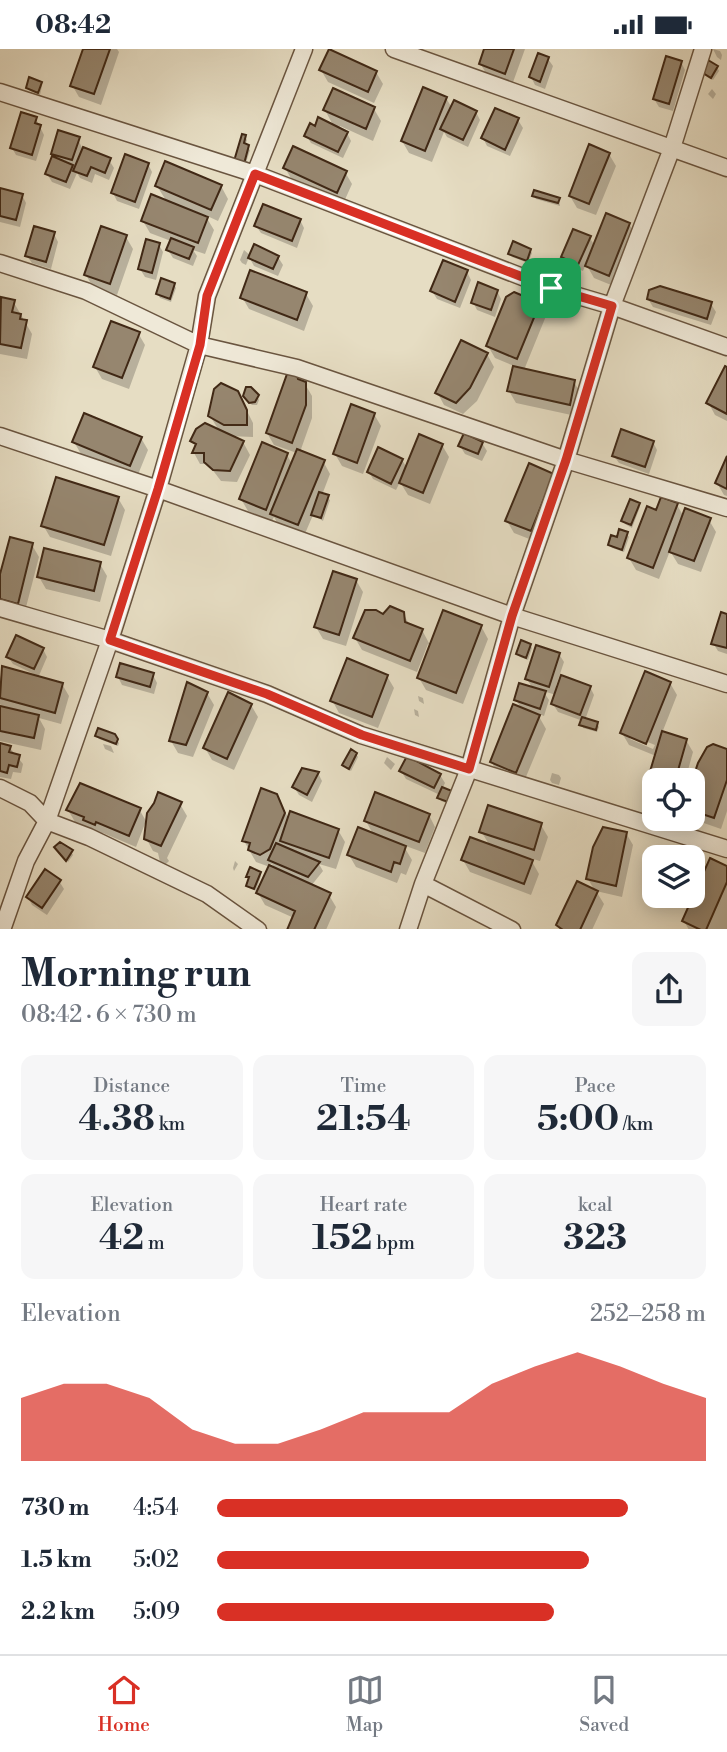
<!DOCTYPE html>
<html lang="en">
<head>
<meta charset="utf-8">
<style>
	body { margin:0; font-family:"Libre Bodoni",serif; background:#f6f6f7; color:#1f2937; height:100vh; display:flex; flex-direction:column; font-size:26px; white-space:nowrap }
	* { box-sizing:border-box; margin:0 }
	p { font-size:23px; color:#747a83 }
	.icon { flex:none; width:38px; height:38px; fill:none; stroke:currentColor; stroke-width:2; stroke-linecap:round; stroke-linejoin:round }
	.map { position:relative; height:880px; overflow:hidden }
	.sheet { display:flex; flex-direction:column; background:#fff; flex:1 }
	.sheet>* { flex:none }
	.buttons { position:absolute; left:642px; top:719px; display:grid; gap:14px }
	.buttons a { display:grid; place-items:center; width:63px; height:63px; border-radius:14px; background:#fff; box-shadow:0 4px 18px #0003; font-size:35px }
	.pin { position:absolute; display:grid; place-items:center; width:60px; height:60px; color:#fff; margin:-30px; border-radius:14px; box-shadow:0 4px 10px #0006 }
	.round { display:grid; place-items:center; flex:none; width:74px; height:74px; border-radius:14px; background:#f6f6f7 }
	.overview { display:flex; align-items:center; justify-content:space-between; height:119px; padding:0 21px }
	h1 { font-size:38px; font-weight:700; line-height:52px }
	.metrics { display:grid; grid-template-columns:repeat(3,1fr); gap:10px; height:119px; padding:7px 21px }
	.metrics div { display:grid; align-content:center; border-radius:14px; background:#f6f6f7; text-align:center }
	.metrics b { font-size:35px; font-weight:700 }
	.metrics small { font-size:19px; font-weight:400 }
	.metrics p { font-size:19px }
	.chart { height:196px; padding:14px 21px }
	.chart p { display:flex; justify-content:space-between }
	.chart svg { width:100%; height:126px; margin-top:7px; fill:#d93025; opacity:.7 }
	ul { padding:0 21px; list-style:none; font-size:23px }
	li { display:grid; grid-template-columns:112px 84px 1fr; align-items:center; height:52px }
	li i { height:18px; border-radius:9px; background:#d93025 }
	.status { display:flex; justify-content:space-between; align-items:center; height:49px; padding:0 35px; background:#fff; direction:ltr }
	.status svg { height:19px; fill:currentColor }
	.tabs { display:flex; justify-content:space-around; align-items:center; height:98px; border-top:2px solid #e0e1e3; background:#fff; font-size:19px; color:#747a83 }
	.tabs a { display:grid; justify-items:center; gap:4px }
	.tabs .current { color:#d93025 }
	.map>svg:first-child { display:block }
	.shadow { fill:#0003; fill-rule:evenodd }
	.building { fill:#96866f; stroke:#402815; stroke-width:2 }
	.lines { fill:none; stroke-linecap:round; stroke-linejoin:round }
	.street-casing { stroke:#6a5540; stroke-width:19 }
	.street { stroke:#efe9d8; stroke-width:16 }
	.route-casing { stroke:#fff; stroke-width:14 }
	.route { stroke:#d93025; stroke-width:9 }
</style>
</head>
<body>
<div class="status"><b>08:42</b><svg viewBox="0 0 49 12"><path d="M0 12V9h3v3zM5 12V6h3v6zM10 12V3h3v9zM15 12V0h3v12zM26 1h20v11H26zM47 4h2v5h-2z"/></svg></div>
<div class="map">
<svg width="727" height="881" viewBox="0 0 727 881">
	<rect width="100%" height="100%" fill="#e6ddc3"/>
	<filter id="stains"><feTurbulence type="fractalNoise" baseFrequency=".00286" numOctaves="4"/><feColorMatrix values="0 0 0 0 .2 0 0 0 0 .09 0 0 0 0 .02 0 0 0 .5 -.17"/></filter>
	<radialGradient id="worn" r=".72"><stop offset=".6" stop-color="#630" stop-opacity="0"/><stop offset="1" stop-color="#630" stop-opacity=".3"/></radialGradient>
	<!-- shadow -->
	<path class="shadow" d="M85 0H117L119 3 101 56 79 48 72 36Z
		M486 0H525L512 36 487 26 480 14Z
		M713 0 720 2 722 6 721 11 717 8Z
		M548 10 553 17 545 40 535 36 531 28Z
		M681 13 685 21 673 62 659 58 654 50Z
		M717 18 719 22 713 31 705 24Z
		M321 21 376 23 383 35 374 54 328 33Z
		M41 34 42 37 40 46 30 42 28 39Z
		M712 40 716 45 713 50 708 45Z
		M446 49 452 59 476 63 480 71 468 98 447 88 444 83 432 113 409 104 402 92Z
		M374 60 381 72 373 92 340 77 338 80 347 84 351 92 343 109 311 94 306 86 334 78 325 61Z
		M36 70 44 86 36 112 16 106 12 99Z
		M518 71 523 79 510 107 487 97 483 89Z
		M245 88 247 91 245 97 250 101 245 117 237 115Z
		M78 90 82 99 109 111 114 119 109 131 95 125 92 134 80 129 77 124 70 140 52 133 47 125 57 111 53 104Z
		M609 105 616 117 596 166 577 159 570 147Z
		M148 115 152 123 139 160 117 152 113 144Z
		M285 119 345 123 352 135 343 155 292 131Z
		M157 137H221L228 150 218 172 205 166 214 181 205 205 193 201 197 207 193 217 173 209 168 201 171 192 150 184 143 172 167 153Z
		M0 144 22 146 26 154 20 178 0 173Z
		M534 147 559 150 560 157 536 150Z
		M300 171 304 179 297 199 261 184 256 177Z
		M629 175 636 187 616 238 594 229 586 215 583 222 568 216 563 208 589 188 595 197Z
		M54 185 58 193 51 220 32 214 27 207Z
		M126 188 133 200 117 246 93 238 86 226Z
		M159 196 163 203 156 231 145 228 140 220Z
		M244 201 251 207 278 208 283 216 278 227 254 217 249 208 246 216 242 214 240 211Z
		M530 201 532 204 528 214 512 208 510 205Z
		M467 223 471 231 460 259 437 250 432 242Z
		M174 235 176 239 171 253 160 249 158 245Z
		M497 242 501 250 495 268 477 261 473 253Z
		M306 245 313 257 304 282 249 260 242 248Z
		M2 250 13 252 32 285 27 310 0 305V257Z
		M648 250 711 255 716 263 711 276 653 258Z
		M539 255 546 267 524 321 574 333 581 345 576 367 516 354 509 342 514 317 495 309 488 297Z
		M138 284 145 296 129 340 102 330 95 318Z
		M487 305 494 318 477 352 463 365 444 356 437 343Z
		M727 320V372L715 366 708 353Z
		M305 335 312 347V369L300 403 323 412 330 425 322 446 330 451 323 472 313 466 304 487 279 477 274 468 272 472 248 462 241 450 287 406 292 415 297 404 274 396 267 384Z
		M257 347 259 351 257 356H252L247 351Z
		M244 356 253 374V388L229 387 243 393 250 406 237 433 221 432 208 415H200L194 404 196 399 192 391 220 383 210 367Z
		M374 365 381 377 363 425 342 417 335 405Z
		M141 389 148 401 137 428 81 405 74 393Z
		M653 393 657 401 649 425 619 414 614 407Z
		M482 394 487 402 482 412 465 405 460 397Z
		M442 396 449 408 430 455 408 446 400 433 396 441 373 430 369 423 402 411 407 419Z
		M727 411V447L724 446 717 434Z
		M553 426 537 493 514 484 507 472Z
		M118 449 125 461 111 507 50 488 43 476Z
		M638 455 640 458 632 479 625 475 623 472Z
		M677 456 684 468 709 471 716 483 701 523 678 515 670 502 659 530 636 521 629 509 657 463Z
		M627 485 629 488 624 503 612 499 610 496Z
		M32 496 39 508 24 566 0 555V531Z
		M100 515 107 527 100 553 46 540 39 528Z
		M356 531 363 543 346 597 323 590 316 578Z
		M403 564 410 577 422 581 430 596 428 595 417 623 362 601 355 589 383 567Z
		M727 567V605L718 602 713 594Z
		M481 577 488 590 463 655 426 641 419 629Z
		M530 596 532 599 528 611 520 608 518 605Z
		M43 600 47 608 38 629 62 635 69 647 61 675 39 669 45 680 41 701 0 692V659L3 660 0 655V630L3 619 36 628V626L13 615 8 608Z
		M559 605 564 613 556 637 590 638 594 646 585 671 597 675 599 678 597 683 583 679V672L558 663 553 655 556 646 543 642 549 651 544 667 537 664 546 680 523 735 498 725 491 712 522 661 516 651 533 640 527 630Z
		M153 626 157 634 154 645 122 636 118 628Z
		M387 627 394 639 378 679 339 664 332 651Z
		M670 634 677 646 662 684 686 691 693 703 685 732H654V748L647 735 656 707 629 696 622 684ZM630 686 655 696 653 700 630 690Z
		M207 644 214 656 193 708 178 704 171 692Z
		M418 647 423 649 424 655 419 652Z
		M251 656 258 668 234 721 212 711 205 699Z
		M414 660 418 662 419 668 415 666Z
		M97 687H114L119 694 118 697 99 690Z
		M103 695 111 697 114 704 105 700Z
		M0 696 10 699 23 715 21 724 13 723 11 730 0 728Z
		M727 702V762L721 780 698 772 693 763V735Z
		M356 705 358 708 351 722 344 716Z
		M387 708 395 715 391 721 384 714Z
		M401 722 440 726 445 734 442 740 449 755 441 752 440 746 406 730Z
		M318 724 322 732 312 753 299 746 294 738Z
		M552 724 559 726 561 729 559 736 552 734 550 731Z
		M275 746 289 770 338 781 345 793 336 820 319 815 323 822 311 837 329 846 336 858 326 881H289L294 869 265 856 258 844 276 822 272 815 267 817 256 813 244 792Z
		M180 755 187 767 167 809 169 812 165 816 160 813 158 804 153 802 146 789Z
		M139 760 146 772 136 798 103 784 101 787 92 783 90 779 75 773 68 761Z
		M429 766 435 778 425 804 403 796 412 811 406 826 401 824 397 834 356 818 349 806 374 787 366 772Z
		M541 776 548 788 540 812 530 809 539 825 531 846 470 823 463 811 490 797 481 782Z
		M626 784 633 796 622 848 596 842 604 855 592 881H561L558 876 595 842 588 830Z
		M59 802 71 803 73 806 68 813Z
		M235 812 238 815 234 822 233 819Z
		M727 819V881H689L684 872Z
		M259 824 261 827 256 842 248 836 250 832 248 828Z
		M59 832 64 840 47 866 32 856 28 848Z"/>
	<!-- building -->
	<path class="building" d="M83 0H110L94 45 70 37Z
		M329 0 377 22 368 43 319 21Z
		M484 0H514L505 25 479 15Z
		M538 4 549 8 540 33 529 28Z
		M666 7 682 12 669 55 653 50Z
		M708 11 718 17 711 29 703 24Z
		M29 28 42 33 38 44 26 39Z
		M423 38 447 48 425 102 401 92Z
		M333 39 375 58 366 80 323 61Z
		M454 51 477 62 463 91 440 80Z
		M495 59 519 69 505 101 481 89Z
		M21 63 37 68 35 74 41 76 32 106 10 99Z
		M318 68 348 83 338 103 304 87 310 74 315 77Z
		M58 81 80 88 72 111 51 105Z
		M242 85 246 86 244 94 249 96 244 115 234 112Z
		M589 95 610 104 589 155 569 147Z
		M293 97 347 122 337 144 283 119Z
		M83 98 111 109 105 124 91 118 87 127 73 122Z
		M125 105 149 114 135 153 111 144Z
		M52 107 73 116 66 133 45 125Z
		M165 112 222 136 211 161 155 137Z
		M0 139 23 145 16 171 0 167Z
		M534 141 560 149 558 154 532 147Z
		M151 145 208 168 198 194 141 172Z
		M263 155 301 170 292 192 254 177Z
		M606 164 630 174 609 227 585 217Z
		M34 177 55 183 46 213 25 207Z
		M101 177 127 186 110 235 84 226Z
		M573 180 591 187 578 216 561 208Z
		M171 189 194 198 189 210 166 201Z
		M146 190 160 194 152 224 138 220Z
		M513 192 531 200 527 212 508 205Z
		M254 195 279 207 273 220 248 209Z
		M443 211 468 221 455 253 430 242Z
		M250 221 307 243 297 271 240 249Z
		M161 229 175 234 170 250 156 245Z
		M478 233 498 241 491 261 471 254Z
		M660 237 712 253 707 270 647 250 649 241Z
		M514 243 540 254 517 310 486 297 506 248Z
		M1 248 15 251 12 263 21 265 20 270 27 271 21 299 0 295Z
		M111 272 140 283 122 329 93 318Z
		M461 291 488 304 470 339 456 354 435 344Z
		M513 317 575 331 570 356 507 342Z
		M725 317 727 318V365L706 354Z
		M291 323 297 326 298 330 306 333V356L292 394 266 384 287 325Z
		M221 334 238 342 247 361V376H224L208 367 214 340Z
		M246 338H251L259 346 255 353 249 354 243 347Z
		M351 355 375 364 357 414 333 405Z
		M84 364 142 388 130 417 72 393Z
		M205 374 244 392 230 422 213 421 204 413V404H192L196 395 190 392 196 380Z
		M621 380 654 392 645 418 612 407Z
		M464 384 483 393 478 405 458 397Z
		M419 385 443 395 423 444 399 434Z
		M262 393 288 404 266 461 239 450Z
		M378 398 403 410 391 435 367 423Z
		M297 400 325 411 298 476 270 465Z
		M727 407V440L715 434Z
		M529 414 554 425 531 482 505 472Z
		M56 428 119 448 104 496 41 477Z
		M319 443 329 446 321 469 311 466Z
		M661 448 678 454 653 519 627 509 647 457 656 461Z
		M630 450 640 454 631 476 621 472Z
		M685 459 711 469 694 512 669 503Z
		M619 480 628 483 622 501 608 496 611 486 617 488Z
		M10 488 33 494 18 555 0 550V525Z
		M44 499 101 513 94 542 37 528Z
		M333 522 357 530 339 586 314 578Z
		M390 557 404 563 405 573 423 580 410 612 353 589 365 561H376L383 565Z
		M443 561 482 576 456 644 417 629Z
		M721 563 727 565V599L711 595Z
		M16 586 44 599 34 620 6 608Z
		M521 591 531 595 526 609 516 605Z
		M536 596 560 604 549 638 525 630Z
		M347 609 388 626 372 668 330 652Z
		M120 614 154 624 150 638 116 628Z
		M2 617 63 634 55 664 0 649Z
		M645 622 671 633 646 695 620 684Z
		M561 626 591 637 580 666 551 655Z
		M187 633 208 643 186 696 169 692Z
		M519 634 546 642 540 660 514 651Z
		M228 643 252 655 227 710 203 699Z
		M513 655 540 666 516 724 490 713Z
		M0 657 39 666 34 689 0 682Z
		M582 668 598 673 596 681 579 676Z
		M98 679 115 685 118 690 116 695 95 687Z
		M662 682 687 690 675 732H654V738L646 736Z
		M0 694 11 697 9 703 20 706 17 718 9 716 7 724 0 722Z
		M713 695 727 700V731L714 769 693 762 692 732 698 714 707 698Z
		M351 700 357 704 349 720 342 716Z
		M407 707 441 725 434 739 399 722Z
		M302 719 319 723 307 746 292 738Z
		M80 734 141 759 129 787 96 773 95 776 83 771 84 768 66 761Z
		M442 738 452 742 448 753 437 749Z
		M261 739 277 745 285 764 270 800 260 806 248 801 250 794 242 792Z
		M158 743 182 753 161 797 144 790 147 764 154 754Z
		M375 743 430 765 419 793 364 772Z
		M488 756 542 774 534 801 479 783Z
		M290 762 339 780 329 809 280 792Z
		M358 778 406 797 400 815 394 813 391 823 347 806Z
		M603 778 627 783 616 837 586 830 593 798Z
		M470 788 533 811 524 835 461 811Z
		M60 793 73 801 66 812 54 798Z
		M276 794 320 813 308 828 268 811Z
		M710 809 727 817V833L706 881H701L682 872Z
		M269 816 331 844 314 881H287L295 862 256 844Z
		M250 818 261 823 254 840 246 837 249 828H246Z
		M45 820 61 831 42 859 26 848Z
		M577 832 598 842 580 881H563L556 876Z"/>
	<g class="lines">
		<defs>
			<path id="street" d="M394 0 727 119
				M0 43 255 125 551 239 612 257 727 298
				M0 214 86 242 199 296 297 319 566 411 727 459
				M0 387 158 440 512 567 727 635
				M0 559 110 591 267 645 361 686 727 800
				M0 739 30 754 47 772 89 788 207 845 258 881
				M423 835 512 881
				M2 881 26 812 47 772 110 591 158 440 199 296 207 247 304 0
				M408 881 423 835 469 720 512 567 566 411 612 257 672 99 703 0"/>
		</defs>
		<!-- street casing -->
		<use href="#street" class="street-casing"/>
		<!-- street -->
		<use href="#street" class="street"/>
	</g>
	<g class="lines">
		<defs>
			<path id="route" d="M255 125 551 239 612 257 566 411 512 567 469 720 362 686 267 645 110 591 158 440 200 296 207 247Z"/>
		</defs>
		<!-- route casing -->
		<use href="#route" class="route-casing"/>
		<!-- route -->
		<use href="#route" class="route"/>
	</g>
	<rect width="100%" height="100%" filter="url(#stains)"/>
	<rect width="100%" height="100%" fill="url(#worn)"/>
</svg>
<div class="buttons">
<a><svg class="icon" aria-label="locate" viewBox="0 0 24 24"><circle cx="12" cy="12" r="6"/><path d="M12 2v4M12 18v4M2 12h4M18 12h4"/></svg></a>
<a><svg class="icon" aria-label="layers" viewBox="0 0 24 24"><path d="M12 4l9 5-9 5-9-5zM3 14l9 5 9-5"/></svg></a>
</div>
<div class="pin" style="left:551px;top:239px;background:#1e9e55"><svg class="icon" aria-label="arrive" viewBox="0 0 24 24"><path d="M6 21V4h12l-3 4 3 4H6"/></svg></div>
</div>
<section class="sheet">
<div class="overview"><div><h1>Morning run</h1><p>08:42 · 6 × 730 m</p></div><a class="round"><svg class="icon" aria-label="share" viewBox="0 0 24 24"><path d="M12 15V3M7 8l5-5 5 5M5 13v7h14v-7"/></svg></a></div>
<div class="metrics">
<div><p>Distance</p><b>4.38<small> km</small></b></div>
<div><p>Time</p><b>21:54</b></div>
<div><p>Pace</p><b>5:00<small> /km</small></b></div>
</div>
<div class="metrics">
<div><p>Elevation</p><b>42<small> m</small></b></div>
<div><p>Heart rate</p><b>152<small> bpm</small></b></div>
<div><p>kcal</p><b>323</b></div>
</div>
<div class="chart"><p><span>Elevation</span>252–258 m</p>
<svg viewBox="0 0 160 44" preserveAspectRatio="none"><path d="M0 44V22L10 17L20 17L30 22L40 33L50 38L60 38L70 33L80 27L90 27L100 27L110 17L120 11L130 6L140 11L150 17L160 22V44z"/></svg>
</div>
<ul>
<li><b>730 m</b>4:54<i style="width:84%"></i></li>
<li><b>1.5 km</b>5:02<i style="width:76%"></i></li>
<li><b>2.2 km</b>5:09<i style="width:69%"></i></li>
</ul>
</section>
<nav class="tabs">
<a class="current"><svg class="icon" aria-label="home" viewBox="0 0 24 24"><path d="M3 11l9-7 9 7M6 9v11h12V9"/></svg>Home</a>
<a><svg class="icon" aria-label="map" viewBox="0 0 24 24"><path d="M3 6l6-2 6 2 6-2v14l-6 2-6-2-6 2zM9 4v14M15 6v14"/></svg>Map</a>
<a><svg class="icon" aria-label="saved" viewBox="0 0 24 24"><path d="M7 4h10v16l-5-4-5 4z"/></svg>Saved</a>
</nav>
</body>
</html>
